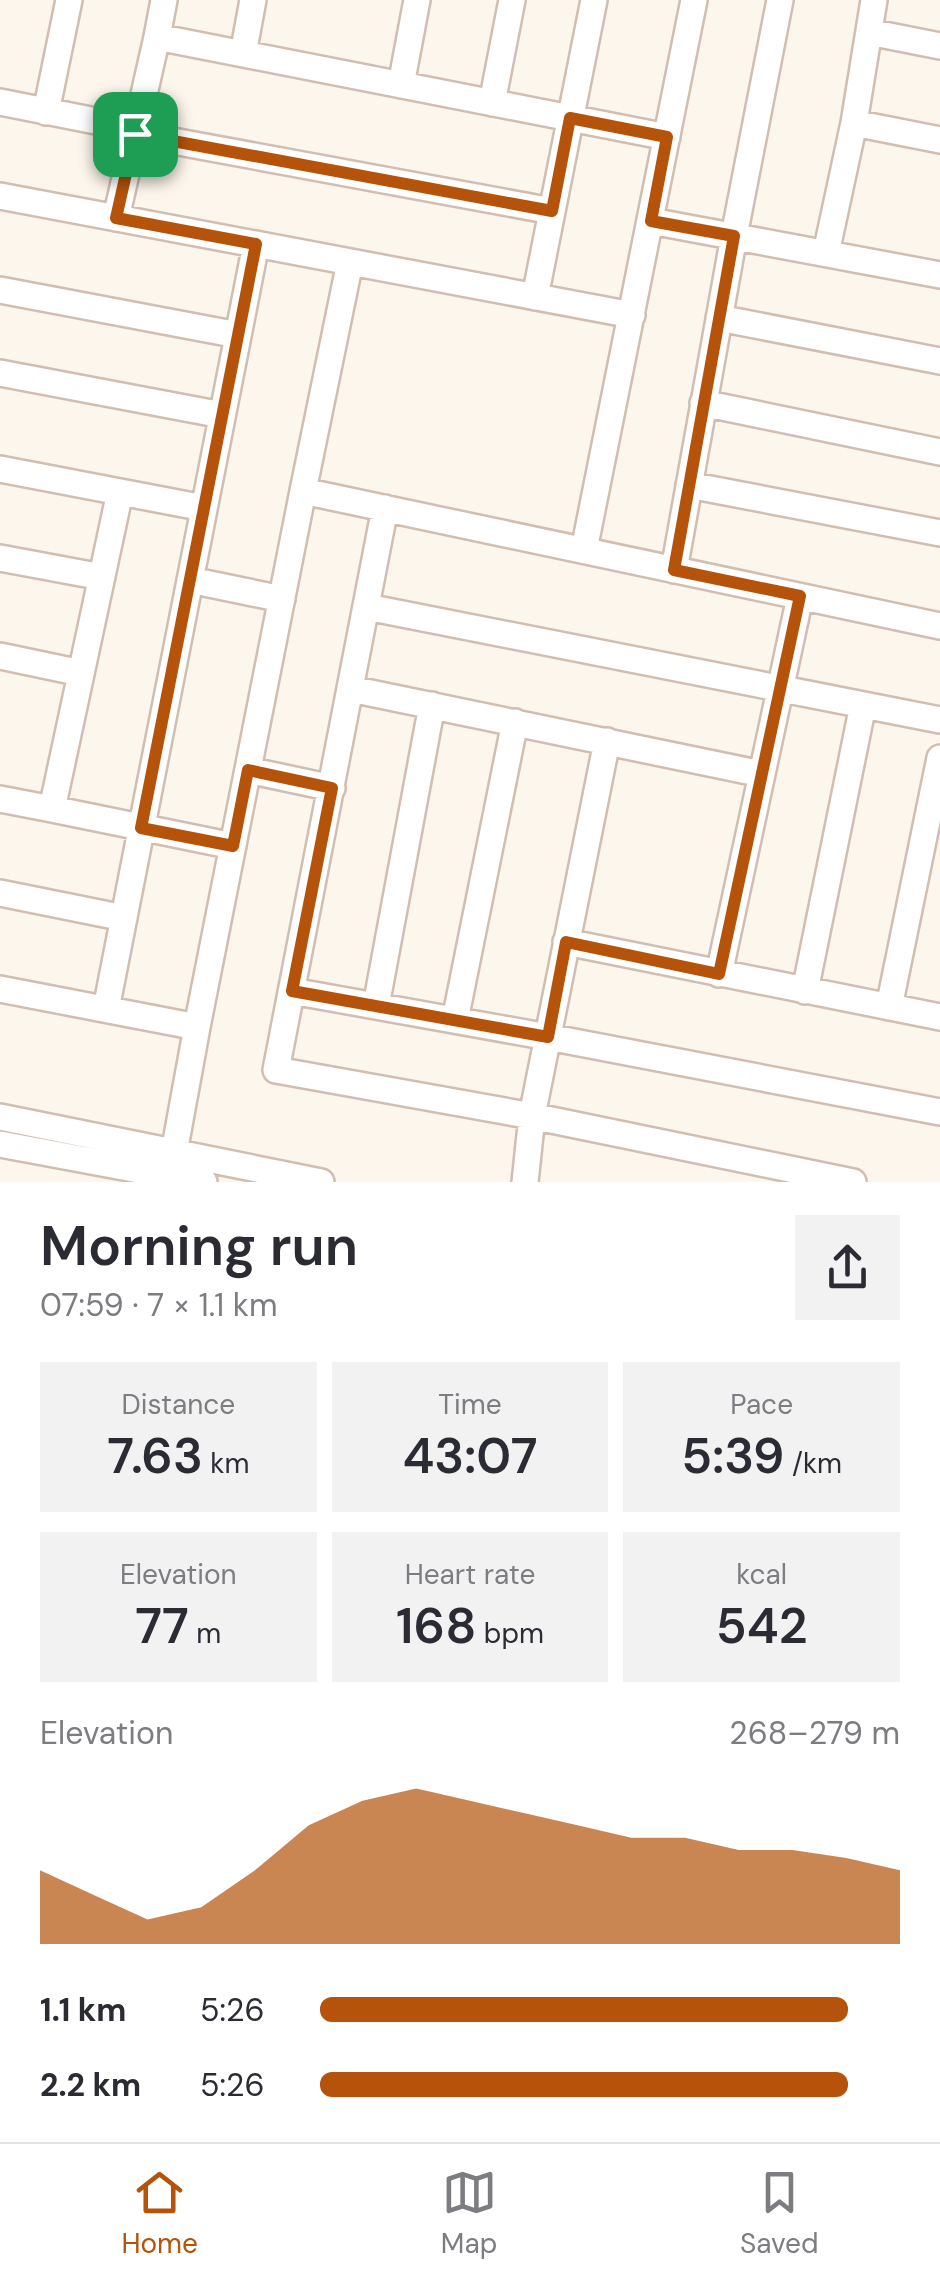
<!DOCTYPE html>
<html lang="en">
<head>
<meta charset="utf-8">
<style>
	body { margin:0; font-family:"DM Sans",sans-serif; background:#f2f2f3; color:#2b2b33; height:100vh; display:flex; flex-direction:column; font-size:38px; white-space:nowrap }
	* { box-sizing:border-box; margin:0 }
	p { font-size:32px; color:#7c7c81 }
	.icon { flex:none; width:55px; height:55px; fill:none; stroke:currentColor; stroke-width:2; stroke-linecap:round; stroke-linejoin:round }
	.map { position:relative; height:1182px; overflow:hidden }
	.drawer { display:flex; flex-direction:column; background:#fff; flex:1 }
	.drawer>* { flex:none }
	.pin { position:absolute; display:grid; place-items:center; width:85px; height:85px; color:#fff; margin:-42px; border-radius:20px; box-shadow:0 5px 15px #0006 }
	.round { display:grid; place-items:center; flex:none; width:105px; height:105px; border-radius:0px; background:#f2f2f3 }
	.head { display:flex; align-items:center; justify-content:space-between; height:170px; padding:0 40px }
	h1 { font-size:55px; font-weight:600; line-height:75px }
	.metrics { display:grid; grid-template-columns:repeat(3,1fr); gap:15px; height:170px; padding:10px 40px }
	.metrics div { display:grid; align-content:center; border-radius:0px; background:#f2f2f3; text-align:center }
	.metrics b { font-size:50px; font-weight:600 }
	.metrics small { font-size:28px; font-weight:400 }
	.metrics p { font-size:28px }
	.chart { height:280px; padding:20px 40px }
	.chart p { display:flex; justify-content:space-between }
	.chart svg { width:100%; height:180px; margin-top:10px; fill:#b45309; opacity:.7 }
	ul { padding:0 40px; list-style:none; font-size:32px }
	li { display:grid; grid-template-columns:160px 120px 1fr; align-items:center; height:75px }
	li i { height:25px; border-radius:12px; background:#b45309 }
	.menu { display:flex; justify-content:space-around; align-items:center; height:140px; border-top:2px solid #e1e1e2; background:#fff; font-size:28px; color:#7c7c81 }
	.menu a { display:grid; justify-items:center; gap:5px }
	.menu .current { color:#b45309 }
	.map>svg:first-child { display:block }
	.lines { fill:none; stroke-linecap:round; stroke-linejoin:round }
	.minor-casing { stroke:#d1beb0; stroke-width:30 }
	.minor { stroke:#fff; stroke-width:25 }
	.route-casing { stroke:#fff; stroke-width:20 }
	.route { stroke:#b45309; stroke-width:12 }
</style>
</head>
<body>
<div class="map">
<svg width="940" height="1182" viewBox="0 0 940 1182">
	<rect width="100%" height="100%" fill="#fdf6ec"/>
	<g class="lines">
		<defs>
			<path id="minor" d="M869 32 940 46
				M157 37 164 0
				M243 54 253 0
				M401 85 417 0
				M0 102 136 129
				M492 103 512 0
				M46 112 69 0
				M854 123 940 140
				M135 134 552 211
				M0 196 632 315
				M116 218 157 37 667 137
				M651 221 940 275
				M826 253 854 123 874 0
				M0 290 238 335
				M535 297 594 0
				M719 318 940 361
				M0 373 222 415
				M703 403 940 452
				M0 469 204 508
				M689 485 940 533
				M303 491 350 262
				M120 492 52 809 233 846
				M385 508 276 1070 532 1116 853 1182
				M584 550 694 0
				M0 558 102 577
				M674 570 734 236 780 0
				M190 580 282 599
				M367 607 940 720
				M0 656 81 673
				M351 689 762 774
				M248 770 332 788
				M0 799 52 809
				M0 893 124 918
				M566 942 940 1017
				M719 974 800 597
				M0 989 197 1027 303 491 940 626
				M292 991 548 1037 940 1112
				M805 991 863 705
				M376 1006 432 705
				M889 1007 940 758
				M106 1009 256 244
				M455 1020 515 722
				M0 1117 321 1182
				M0 1144 204 1182
				M171 1169 197 1027
				M525 1182 532 1116 607 741"/>
		</defs>
		<!-- minor casing -->
		<use href="#minor" class="minor-casing"/>
		<!-- minor -->
		<use href="#minor" class="minor"/>
	</g>
	<g class="lines">
		<defs>
			<path id="route" d="M570 118 667 137 651 221 734 236 674 570 800 596 719 974 566 942 548 1037 292 991 332 788 248 770 233 846 141 828 256 244 116 218 135 134 552 211Z"/>
		</defs>
		<!-- route casing -->
		<use href="#route" class="route-casing"/>
		<!-- route -->
		<use href="#route" class="route"/>
	</g>
</svg>
<div class="pin" style="left:135px;top:134px;background:#1e9e55"><svg class="icon" aria-label="arrive" viewBox="0 0 24 24"><path d="M6 21V4h12l-3 4 3 4H6"/></svg></div>
</div>
<section class="drawer">
<div class="head"><div><h1>Morning run</h1><p>07:59 · 7 × 1.1 km</p></div><a class="round"><svg class="icon" aria-label="share" viewBox="0 0 24 24"><path d="M12 15V3M7 8l5-5 5 5M5 13v7h14v-7"/></svg></a></div>
<div class="metrics">
<div><p>Distance</p><b>7.63<small> km</small></b></div>
<div><p>Time</p><b>43:07</b></div>
<div><p>Pace</p><b>5:39<small> /km</small></b></div>
</div>
<div class="metrics">
<div><p>Elevation</p><b>77<small> m</small></b></div>
<div><p>Heart rate</p><b>168<small> bpm</small></b></div>
<div><p>kcal</p><b>542</b></div>
</div>
<div class="chart"><p><span>Elevation</span>268–279 m</p>
<svg viewBox="0 0 160 44" preserveAspectRatio="none"><path d="M0 44V26L10 32L20 38L30 35L40 26L50 15L60 9L70 6L80 9L90 12L100 15L110 18L120 18L130 21L140 21L150 23L160 26V44z"/></svg>
</div>
<ul>
<li><b>1.1 km</b>5:26<i style="width:91%"></i></li>
<li><b>2.2 km</b>5:26<i style="width:91%"></i></li>
</ul>
</section>
<nav class="menu">
<a class="current"><svg class="icon" aria-label="home" viewBox="0 0 24 24"><path d="M3 11l9-7 9 7M6 9v11h12V9"/></svg>Home</a>
<a><svg class="icon" aria-label="map" viewBox="0 0 24 24"><path d="M3 6l6-2 6 2 6-2v14l-6 2-6-2-6 2zM9 4v14M15 6v14"/></svg>Map</a>
<a><svg class="icon" aria-label="saved" viewBox="0 0 24 24"><path d="M7 4h10v16l-5-4-5 4z"/></svg>Saved</a>
</nav>
</body>
</html>
